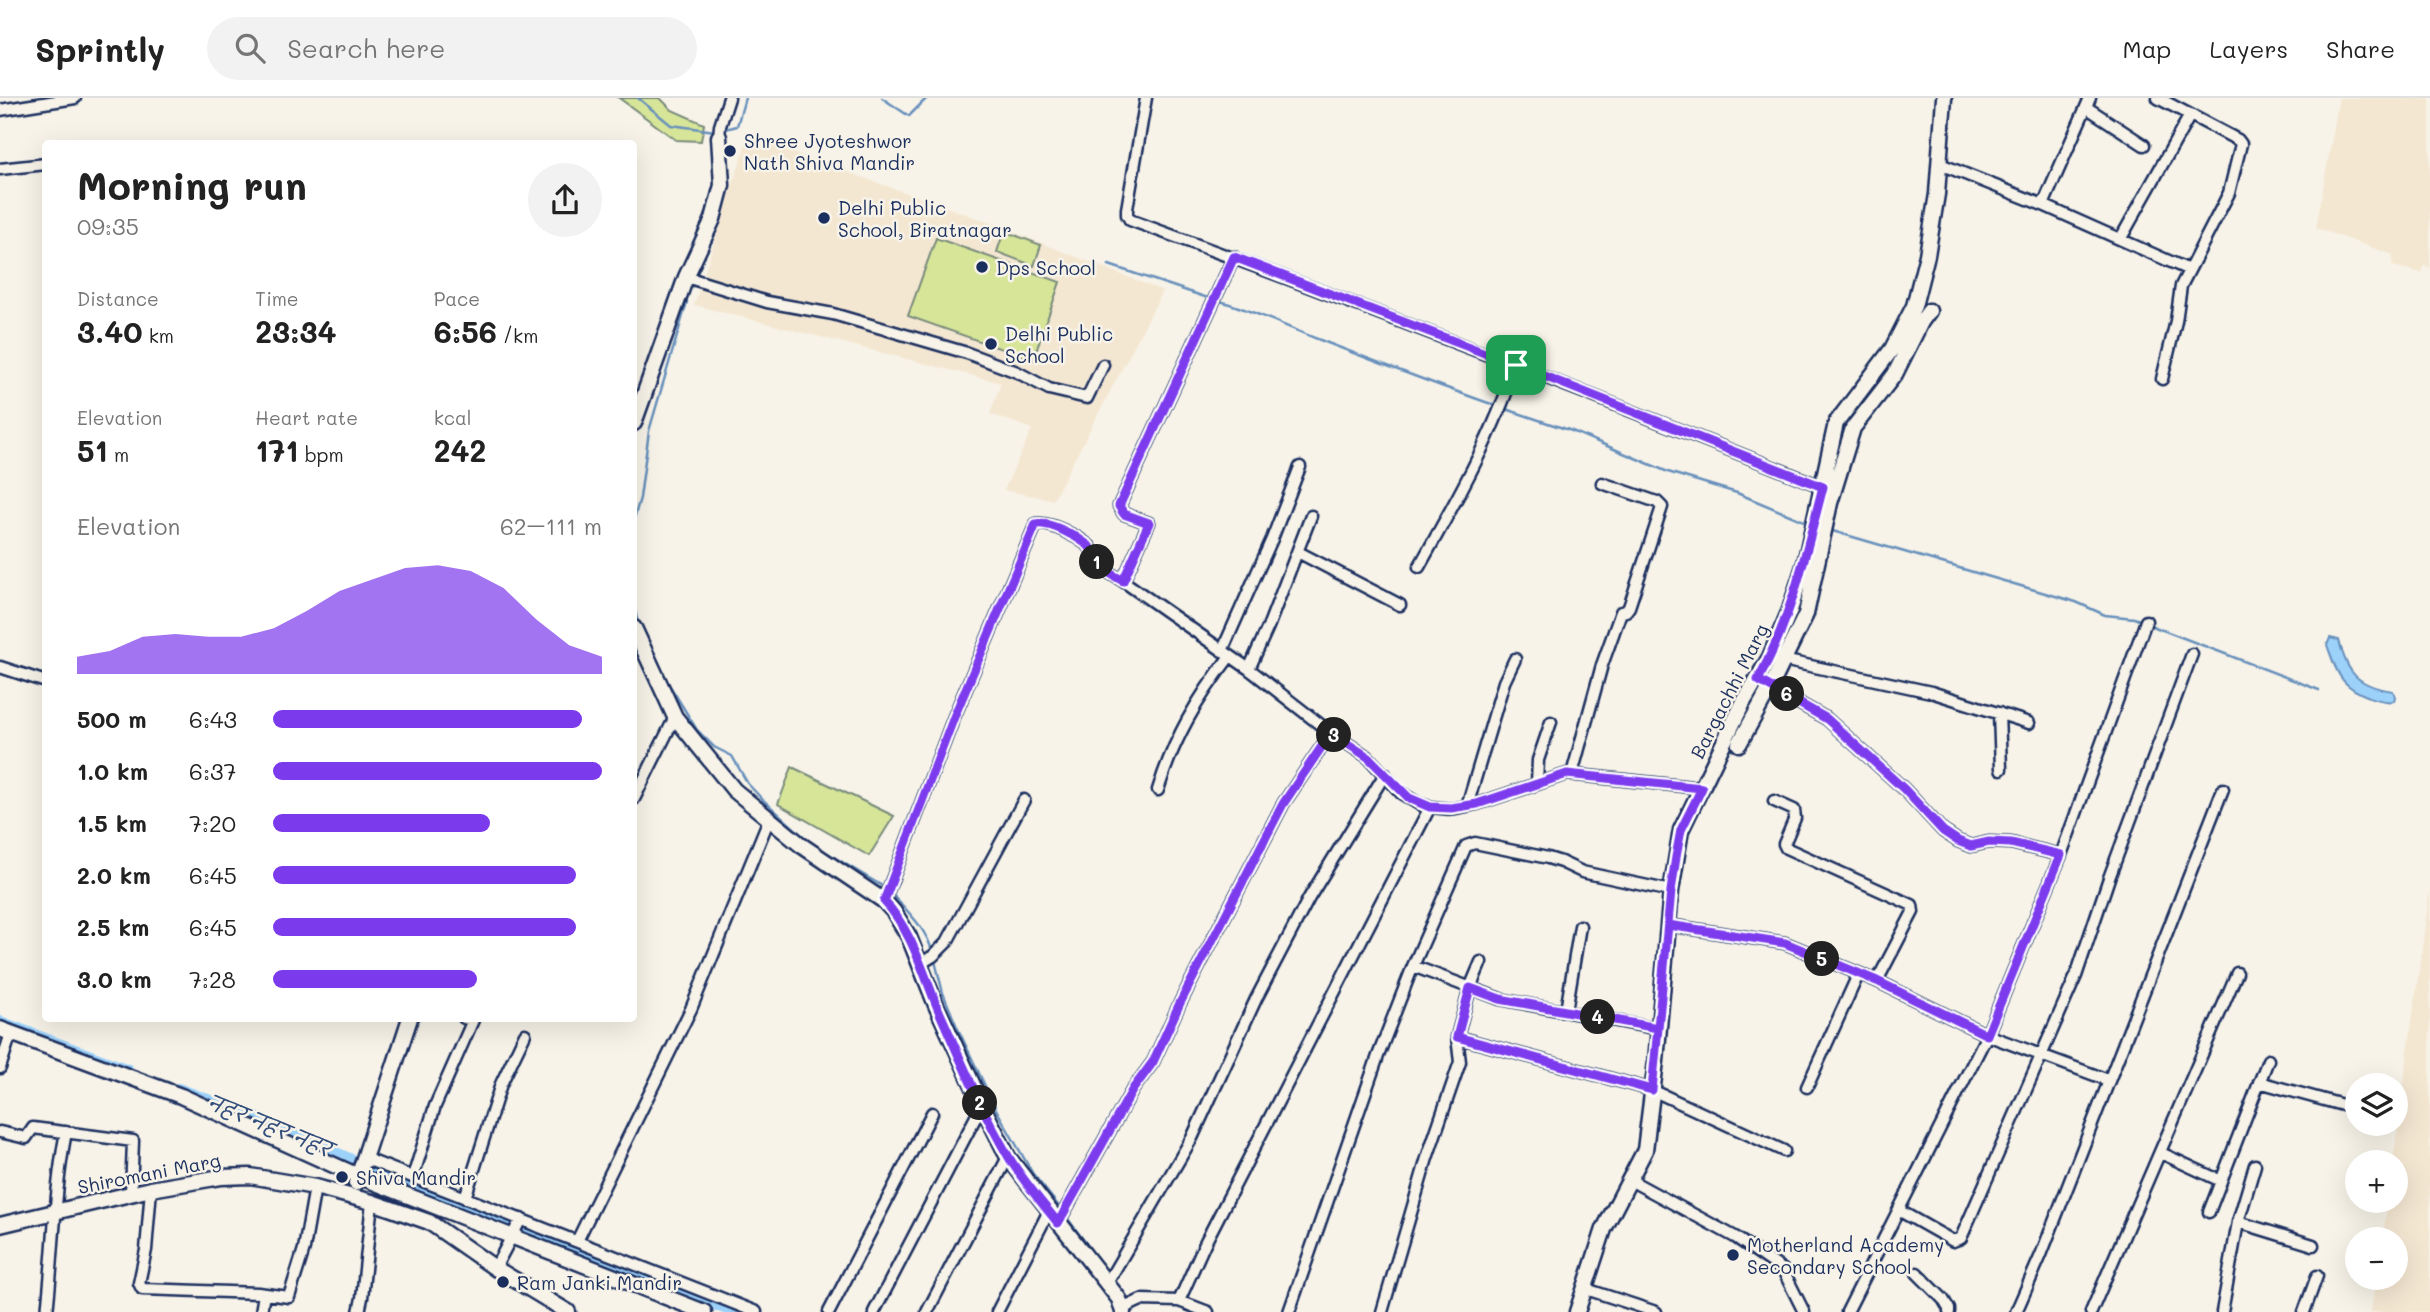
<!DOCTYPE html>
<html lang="en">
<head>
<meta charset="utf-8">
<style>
	body { margin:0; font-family:Mali,"Playpen Sans Deva",sans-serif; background:#f2f2f2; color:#222; height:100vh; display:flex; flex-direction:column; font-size:26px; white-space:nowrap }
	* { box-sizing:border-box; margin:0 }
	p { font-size:23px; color:#767676 }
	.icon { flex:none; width:38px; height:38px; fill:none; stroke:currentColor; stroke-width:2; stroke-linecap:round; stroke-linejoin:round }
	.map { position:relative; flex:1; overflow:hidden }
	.panel { position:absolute; left:42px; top:42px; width:595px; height:882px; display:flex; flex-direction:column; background:#fff; border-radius:7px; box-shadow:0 7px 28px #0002 }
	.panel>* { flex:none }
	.buttons { position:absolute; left:2345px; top:975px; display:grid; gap:14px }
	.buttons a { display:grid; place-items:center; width:63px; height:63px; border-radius:50%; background:#fff; box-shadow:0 7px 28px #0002; font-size:35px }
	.pin { position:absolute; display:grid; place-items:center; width:60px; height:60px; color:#fff; margin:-30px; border-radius:14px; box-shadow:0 4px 10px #0006 }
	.km { position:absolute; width:35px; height:35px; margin:-18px; border-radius:50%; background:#222; color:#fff; font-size:19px; line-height:35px; text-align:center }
	.round { display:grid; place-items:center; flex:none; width:74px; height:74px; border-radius:37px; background:#f2f2f2 }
	.overview { display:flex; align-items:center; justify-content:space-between; height:119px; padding:0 35px }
	h1 { font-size:38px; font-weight:700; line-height:52px }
	.figures { display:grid; grid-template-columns:repeat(3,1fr); gap:10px; height:119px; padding:7px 35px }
	.figures div { display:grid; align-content:center }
	.figures b { font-size:30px; font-weight:700 }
	.figures small { font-size:19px; font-weight:400 }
	.figures p { font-size:19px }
	.chart { height:196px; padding:14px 35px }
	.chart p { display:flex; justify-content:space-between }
	.chart svg { width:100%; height:126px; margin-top:7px; fill:#7c3aed; opacity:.7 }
	ul { padding:0 35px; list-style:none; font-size:23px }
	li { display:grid; grid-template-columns:112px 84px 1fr; align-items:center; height:52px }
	li i { height:18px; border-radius:9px; background:#7c3aed }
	header { display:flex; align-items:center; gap:42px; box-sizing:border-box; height:98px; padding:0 35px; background:#fff; border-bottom:2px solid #e0e0e0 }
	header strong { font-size:33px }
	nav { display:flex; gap:38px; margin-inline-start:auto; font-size:24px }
	.search { width:490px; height:63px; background:#f2f2f2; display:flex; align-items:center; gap:18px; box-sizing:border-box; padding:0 24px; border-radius:38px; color:#767676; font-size:26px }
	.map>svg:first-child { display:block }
	.built { fill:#f4e7d2 }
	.green { fill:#d6e598; stroke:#788a7b; stroke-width:2 }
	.water { fill:#9cd1fa; stroke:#6890bc; stroke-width:2 }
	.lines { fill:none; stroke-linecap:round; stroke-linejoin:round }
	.stream { stroke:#6890bc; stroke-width:2.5 }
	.canal { stroke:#9cd1fa; stroke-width:10 }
	.street-casing { stroke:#1b2f5e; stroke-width:15 }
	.secondary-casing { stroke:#1b2f5e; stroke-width:19 }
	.street { stroke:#f7f3e8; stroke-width:10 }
	.secondary { stroke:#f7f3e8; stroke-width:14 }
	.route-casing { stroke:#fff; stroke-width:14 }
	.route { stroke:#7c3aed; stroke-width:9 }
	.poi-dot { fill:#1b2f5e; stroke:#f7f3e8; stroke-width:2.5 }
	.labels { text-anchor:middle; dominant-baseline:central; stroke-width:5; stroke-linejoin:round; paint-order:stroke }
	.poi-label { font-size:19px; fill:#1b2f5e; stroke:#f7f3e8; text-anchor:start }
	.street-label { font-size:19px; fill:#1b2f5e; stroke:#f7f3e8 }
	.water-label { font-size:21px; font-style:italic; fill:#354f7d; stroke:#f7f3e8 }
</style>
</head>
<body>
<header>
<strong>Sprintly</strong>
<div class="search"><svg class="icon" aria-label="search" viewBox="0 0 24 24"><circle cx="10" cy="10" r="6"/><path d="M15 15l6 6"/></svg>Search here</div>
<nav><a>Map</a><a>Layers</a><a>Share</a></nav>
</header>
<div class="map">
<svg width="2430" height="1214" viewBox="0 0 2430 1214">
	<rect width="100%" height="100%" fill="#f7f3e8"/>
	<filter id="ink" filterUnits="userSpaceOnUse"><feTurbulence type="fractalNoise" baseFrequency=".0143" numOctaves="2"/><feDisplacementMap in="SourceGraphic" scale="14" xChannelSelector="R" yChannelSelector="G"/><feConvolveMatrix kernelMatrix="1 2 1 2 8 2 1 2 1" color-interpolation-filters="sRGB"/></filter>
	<g filter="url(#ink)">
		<!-- built -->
		<path class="built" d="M2339 0H2430V170L2424 168 2422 175 2392 168 2393 157 2316 130Z
			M748 39 983 122 1163 193 1053 402 1004 392 1032 331 990 316 1001 285 694 207Z
			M2430 791V1214H2371L2376 1180H2396V1141H2382L2388 1103 2396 1102V1064H2393Z"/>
		<!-- green -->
		<path class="green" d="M619 0H660L672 12 704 26 701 43 676 42Z
			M1004 133 1041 147 1034 168 997 154Z
			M936 140 1060 184 1033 262 908 218Z
			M792 669 894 718 869 758 778 706Z"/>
		<!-- water -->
		<path class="water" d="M2330 540 2339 542C2347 576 2358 588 2393 593L2395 598 2394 603C2386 605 2380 602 2372 600 2340 589 2338 577 2327 547Z"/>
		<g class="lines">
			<!-- stream -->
			<path class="stream" d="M638 0 671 27 715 33
				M882 0 909 18 927 0
				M722 32 737 28 745 0
				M1109 167 1208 200
				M1220 203C1255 213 1286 229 1320 242 1379 265 1437 287 1497 308
				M1503 310 1572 333 1668 374 1737 395 1804 423
				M634 421 640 400 649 333 687 204
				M1829 432 2076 504 2105 517 2134 520 2144 524
				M634 508 638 525
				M2147 526 2319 592
				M662 575 697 632 714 649 732 658 748 686 762 701 812 746 884 789
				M892 796C907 813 926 830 932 853
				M934 859 943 895 957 929 996 1011 1033 1076 1061 1111
				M1068 1121 1105 1171"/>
			<!-- canal -->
			<path class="canal" d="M0 923 128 971
				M178 990 262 1021 408 1086 732 1214"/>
			<defs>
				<path id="street" d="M1146 0 1127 111V117L1130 122C1362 207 1593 297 1823 389
					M2158 0 2238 42 2241 46 2229 95 2181 188 2176 223 2162 281
					M2086 9 2144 47
					M0 12 75 0
					M719 39 720 28 729 0
					M1940 66 2043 107 2189 172
					M0 71 46 66
					M2043 107 2090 0
					M2121 140 2190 17
					M1234 159 1119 408 1124 416 1149 425 1123 483 1249 571 1331 635 1368 659 1401 695 1419 706 1430 709 1451 711 1477 706 1567 676 1702 690
					M686 179 767 204 833 216 967 255 1017 274 1049 291 1087 300 1103 267
					M1298 454 1400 507
					M1419 469C1456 403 1493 338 1516 267
					M1222 553 1272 441 1300 369
					M1778 561 1931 594 2029 625
					M0 569 46 584
					M1249 571 1268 529 1311 418
					M1758 582 1827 621 1904 691 1943 733 1958 743 1971 748 1989 744 2011 745 2061 757
					M1999 615 2001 671
					M1572 676 1602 567 1621 514 1626 513 1629 509 1662 409 1657 404 1602 385
					M1537 685 1538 662 1551 624
					M1158 692C1174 640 1197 601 1230 558
					M634 701 675 619
					M1774 703 1794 712 1795 720 1784 746 1786 750 1912 807 1913 814 1877 883
					M1467 708 1504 584 1515 561
					M884 803 954 619 1036 426C1051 424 1076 438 1088 447 1094 452 1092 456 1096 462 1101 472 1114 477 1123 483
					M1668 827 1785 845 1877 883 1987 937 2108 982
					M920 866 933 858 947 844 1024 702
					M1413 868 1466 748 1475 745 1548 760 1561 764 1582 774 1671 793
					M1566 913 1580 828
					M1457 939 1652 992 1784 1053
					M0 970 11 935
					M2259 984 2357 1011
					M1807 989 1858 877
					M0 1034 26 1040 33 1030 133 1043 131 1096
					M2161 1055 2221 1083
					M364 1060 756 1214
					M413 1079 435 1008 473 922 464 920
					M1630 1082 1735 1139 1783 1172 1804 1214
					M151 1091 146 1152 139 1185 142 1191 258 1195 289 1199 304 1151 315 1089
					M465 1100 501 986 525 936
					M1900 1113 1953 1143 1961 1140 2076 878 2109 780 2192 556
					M2209 1114 2268 962
					M2238 1124 2313 1147
					M1058 1125 1133 991 1153 964 1180 905 1283 706 1331 635
					M577 1143 691 911 769 721
					M495 1170 521 1121
					M1917 1175 1943 1201 1949 1211V1214
					M1106 1187 1192 1040 1256 901 1309 800 1385 676
					M1583 1190 1656 1214
					M1179 1203 1208 1214
					M1124 1210 1141 1202 1179 1203 1205 1145 1430 709
					M47 1214C54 1154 54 1094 66 1034
					M261 1214 264 1196
					M359 1214 362 1200 372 1104
					M829 1214 932 1015
					M874 1214 982 1007
					M927 1214 1008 1059
					M997 1214 1049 1113
					M1289 1214 1378 958 1413 868 1500 901 1659 931
					M1382 1214 1427 1060 1460 964 1457 939 1470 890 1481 864
					M1847 1214 1987 937 2061 757 2146 523
					M2016 1214 2041 1157 2223 691
					M2091 1214 2237 875
					M2222 1214 2238 1124 2255 1067
					M2304 1214 2317 1178"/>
				<path id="secondary" d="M634 325 686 179 713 121 722 87 719 39
					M634 530 675 619 734 692 801 747 884 803 894 814 909 839 936 907 982 1007 1008 1059 1119 1201 1123 1214
					M1739 646 1771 588 1806 516 1830 405 1853 330 1895 276 1921 224 1929 213
					M0 931 181 998 358 1078 704 1214
					M356 1085 410 920
					M0 1127 151 1091 221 1079 250 1078 315 1089 372 1104 429 1124 495 1170 568 1214
					M1577 1214 1604 1131 1645 1052 1656 963 1671 793 1681 732 1744 603 1770 559 1790 512 1805 465 1836 325 1892 251 1914 208 1927 157 1937 96 1944 0"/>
			</defs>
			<!-- street casing -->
			<use href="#street" class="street-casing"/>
			<!-- secondary casing -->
			<use href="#secondary" class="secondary-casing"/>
			<!-- street -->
			<use href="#street" class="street"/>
			<!-- secondary -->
			<use href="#secondary" class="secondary"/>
		</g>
	</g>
	<g class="lines" filter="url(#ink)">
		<defs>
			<path id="route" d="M1516 267 1234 159 1119 408 1124 416 1149 425 1123 483C1114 477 1101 472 1096 462 1092 456 1093 452 1088 447 1076 438 1051 424 1036 426L954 619 884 803C915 836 924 881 943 922 963 967 982 1013 1007 1056 1021 1081 1041 1103 1058 1125L1133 991 1153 964 1180 905 1283 706 1331 635 1368 659 1409 700 1430 709 1451 710 1477 706 1567 676 1702 690 1681 732 1676 759 1671 793 1658 930 1500 901 1470 890 1457 939 1652 992 1668 827 1785 845 1877 883 1987 937 2061 757 2011 745 1989 744 1971 748 1958 743 1943 733 1904 691 1827 621 1758 582C1792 519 1805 457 1823 389L1516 267"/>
		</defs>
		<!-- route casing -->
		<use href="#route" class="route-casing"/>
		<!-- route -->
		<use href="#route" class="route"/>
	</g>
	<!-- markers -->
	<g class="poi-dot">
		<circle cx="730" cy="53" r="7"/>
		<circle cx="824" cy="120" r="7"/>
		<circle cx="982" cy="169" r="7"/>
		<circle cx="991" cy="246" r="7"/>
		<circle cx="342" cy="1079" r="7"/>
		<circle cx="1733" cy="1157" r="7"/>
		<circle cx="503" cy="1184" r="7"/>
	</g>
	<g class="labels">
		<!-- poi labels -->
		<g class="poi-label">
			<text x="744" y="42">Shree Jyoteshwor<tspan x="744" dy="22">Nath Shiva Mandir</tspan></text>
			<text x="838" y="109">Delhi Public<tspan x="838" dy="22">School, Biratnagar</tspan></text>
			<text x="996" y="169">Dps School</text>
			<text x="1005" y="235">Delhi Public<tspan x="1005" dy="22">School</tspan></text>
			<text x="356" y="1079">Shiva Mandir</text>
			<text x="1747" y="1146">Motherland Academy<tspan x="1747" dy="22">Secondary School</tspan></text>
			<text x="517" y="1184">Ram Janki Mandir</text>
		</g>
		<!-- street labels -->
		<g class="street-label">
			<text transform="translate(1729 593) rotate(-63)">Bargachhi Marg</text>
			<text transform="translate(149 1075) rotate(-11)">Shiromani Marg</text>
		</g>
		<!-- water labels -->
		<g class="water-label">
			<text transform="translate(270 1027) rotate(22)">नहर नहर नहर</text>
		</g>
	</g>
</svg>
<div class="buttons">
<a><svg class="icon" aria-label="layers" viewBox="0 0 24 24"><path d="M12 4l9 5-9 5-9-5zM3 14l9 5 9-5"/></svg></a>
<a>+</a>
<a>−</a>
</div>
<div class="pin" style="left:1516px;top:267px;background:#1e9e55"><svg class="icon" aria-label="arrive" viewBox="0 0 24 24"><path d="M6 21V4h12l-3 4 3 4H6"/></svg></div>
<b class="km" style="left:1097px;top:464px">1</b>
<b class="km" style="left:980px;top:1005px">2</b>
<b class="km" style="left:1334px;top:637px">3</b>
<b class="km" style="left:1598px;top:919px">4</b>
<b class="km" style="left:1822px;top:861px">5</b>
<b class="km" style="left:1787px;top:596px">6</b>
<section class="panel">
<div class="overview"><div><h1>Morning run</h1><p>09:35</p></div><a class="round"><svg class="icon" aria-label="share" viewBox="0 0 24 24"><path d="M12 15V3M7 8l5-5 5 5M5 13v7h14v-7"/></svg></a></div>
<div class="figures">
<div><p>Distance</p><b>3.40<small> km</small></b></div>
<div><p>Time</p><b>23:34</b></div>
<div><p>Pace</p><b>6:56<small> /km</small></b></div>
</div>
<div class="figures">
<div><p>Elevation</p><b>51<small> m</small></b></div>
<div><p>Heart rate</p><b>171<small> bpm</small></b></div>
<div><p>kcal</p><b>242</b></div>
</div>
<div class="chart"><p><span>Elevation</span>62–111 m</p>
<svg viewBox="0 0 160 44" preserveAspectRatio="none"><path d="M0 44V38L10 36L20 31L30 30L40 31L50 31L60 28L70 22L80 15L90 11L100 7L110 6L120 8L130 14L140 25L150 34L160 38V44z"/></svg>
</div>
<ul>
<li><b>500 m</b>6:43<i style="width:94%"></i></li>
<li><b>1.0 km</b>6:37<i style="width:100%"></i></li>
<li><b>1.5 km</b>7:20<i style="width:66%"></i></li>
<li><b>2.0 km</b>6:45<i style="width:92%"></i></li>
<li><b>2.5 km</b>6:45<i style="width:92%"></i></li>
<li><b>3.0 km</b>7:28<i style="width:62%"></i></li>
</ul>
</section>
</div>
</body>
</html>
